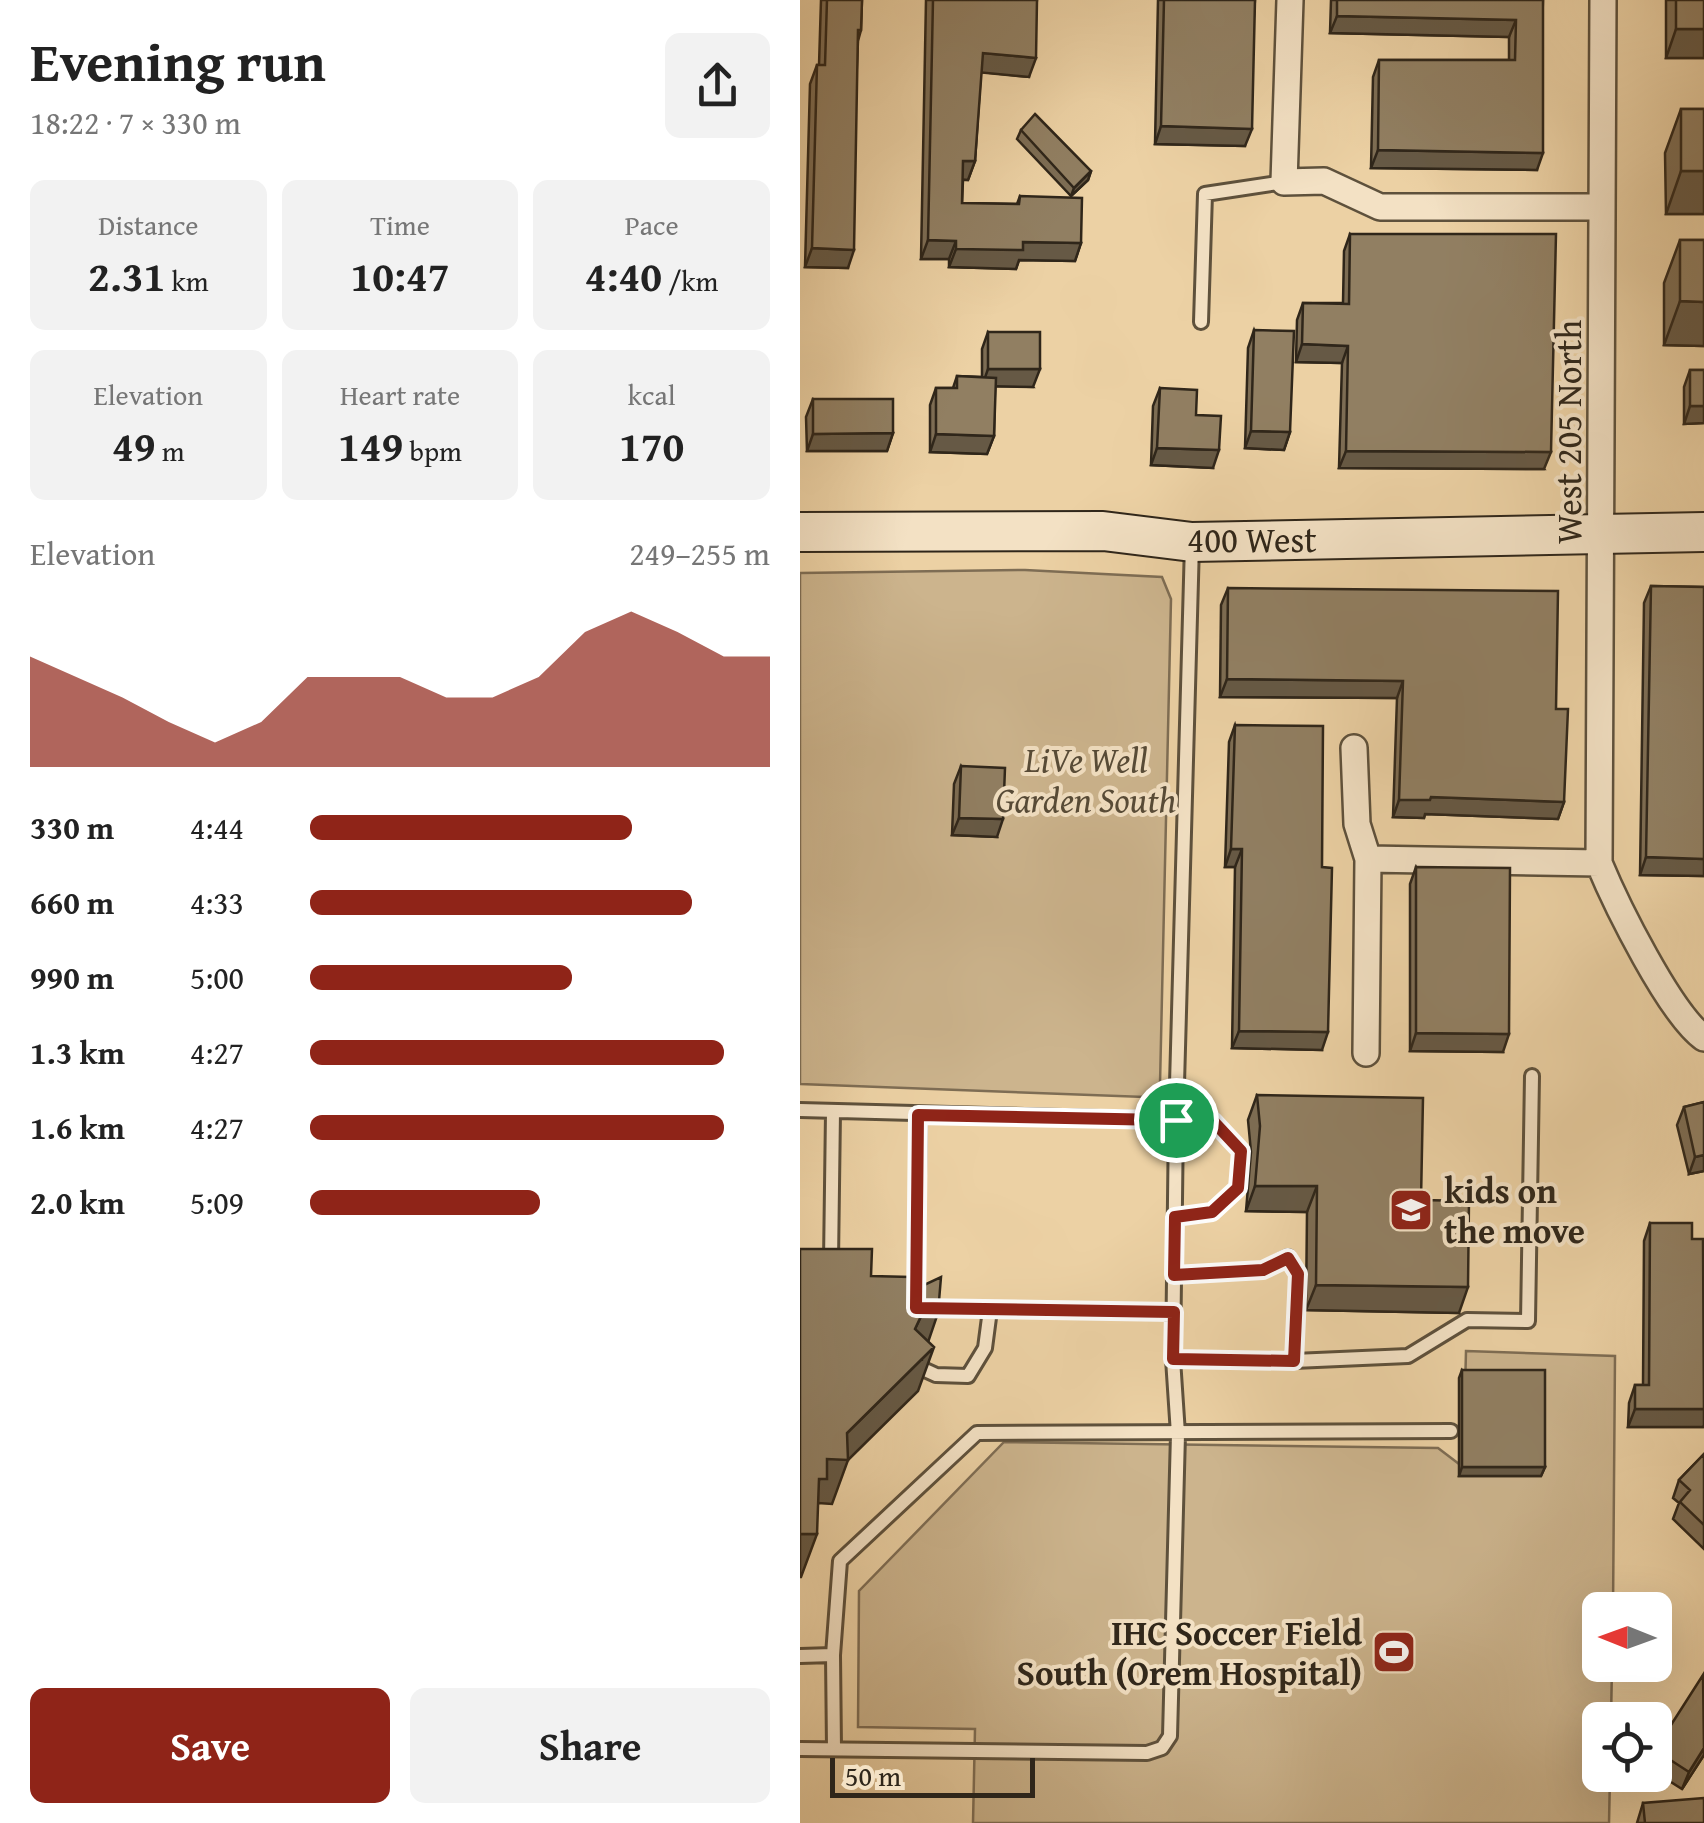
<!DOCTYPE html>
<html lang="en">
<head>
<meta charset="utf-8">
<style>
	body { margin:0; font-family:"Gentium Book Plus",serif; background:#f2f2f2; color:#222; height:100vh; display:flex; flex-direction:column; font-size:38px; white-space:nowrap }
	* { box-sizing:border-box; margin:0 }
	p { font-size:32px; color:#767676 }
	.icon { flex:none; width:55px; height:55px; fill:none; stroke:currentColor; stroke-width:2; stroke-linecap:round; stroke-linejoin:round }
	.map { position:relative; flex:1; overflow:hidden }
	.sheet { display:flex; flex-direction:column; background:#fff; width:800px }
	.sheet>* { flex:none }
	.needle { width:65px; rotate:271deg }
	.fabs { position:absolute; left:782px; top:1592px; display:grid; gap:20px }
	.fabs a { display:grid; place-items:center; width:90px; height:90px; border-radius:15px; background:#fff; box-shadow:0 10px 40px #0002; font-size:50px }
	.scale { position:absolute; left:30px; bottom:25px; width:205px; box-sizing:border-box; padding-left:10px; border:5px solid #2f261a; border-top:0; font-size:28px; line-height:35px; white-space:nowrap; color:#2f261a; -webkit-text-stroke:8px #f3e1c4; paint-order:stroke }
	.pin { position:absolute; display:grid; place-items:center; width:85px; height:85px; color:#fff; margin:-42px; border:5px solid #fff; border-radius:50%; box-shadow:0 2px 10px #0007 }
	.round { display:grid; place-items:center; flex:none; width:105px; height:105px; border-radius:15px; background:#f2f2f2 }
	.headline { display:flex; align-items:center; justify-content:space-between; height:170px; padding:0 30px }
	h1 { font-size:55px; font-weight:600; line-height:75px }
	.figures { display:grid; grid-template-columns:repeat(3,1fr); gap:15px; height:170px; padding:10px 30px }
	.figures div { display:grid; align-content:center; border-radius:15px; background:#f2f2f2; text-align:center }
	.figures b { font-size:42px; font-weight:600 }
	.figures small { font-size:28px; font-weight:400 }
	.figures p { font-size:28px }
	.chart { height:280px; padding:20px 30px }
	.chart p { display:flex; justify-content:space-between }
	.chart svg { width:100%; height:180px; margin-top:10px; fill:#8f2418; opacity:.7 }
	.action { display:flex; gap:20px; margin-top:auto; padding:20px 30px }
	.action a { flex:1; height:115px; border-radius:15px; background:#8f2418; color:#fff; font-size:40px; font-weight:600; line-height:115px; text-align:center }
	.action a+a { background:#f2f2f2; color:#222 }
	ul { padding:0 30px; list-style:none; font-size:32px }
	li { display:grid; grid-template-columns:160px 120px 1fr; align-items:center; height:75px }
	li i { height:25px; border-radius:12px; background:#8f2418 }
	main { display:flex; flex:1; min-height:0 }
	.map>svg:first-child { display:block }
	.green { fill:#ccb48d; stroke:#7e6d54; stroke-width:2.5 }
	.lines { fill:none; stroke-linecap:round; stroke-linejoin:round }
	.service-casing { stroke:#5e513c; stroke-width:18 }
	.minor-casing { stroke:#5e513c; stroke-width:30 }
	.secondary-casing { stroke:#2f261a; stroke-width:42 }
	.service { stroke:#f3e1c4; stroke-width:12 }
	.minor { stroke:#f3e1c4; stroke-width:25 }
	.secondary { stroke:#f3e1c4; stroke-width:38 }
	.wall { fill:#7d6d54; stroke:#2f261a; stroke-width:2.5 }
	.shaded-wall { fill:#665945; stroke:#2f261a; stroke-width:2.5 }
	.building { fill:#917f62; stroke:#2f261a; stroke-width:2.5 }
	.route-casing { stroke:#fff; stroke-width:20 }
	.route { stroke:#8f2418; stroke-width:12 }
	.labels { text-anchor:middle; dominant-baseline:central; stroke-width:8; stroke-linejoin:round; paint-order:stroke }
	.street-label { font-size:35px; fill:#2f261a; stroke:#f3e1c4 }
	.park-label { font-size:35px; font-style:italic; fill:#564a37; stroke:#f3e1c4 }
	.poi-label { font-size:35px; font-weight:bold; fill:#2f261a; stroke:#f3e1c4; text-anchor:start }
</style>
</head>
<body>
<main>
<section class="sheet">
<div class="headline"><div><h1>Evening run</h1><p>18:22 · 7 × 330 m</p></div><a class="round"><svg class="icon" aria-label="share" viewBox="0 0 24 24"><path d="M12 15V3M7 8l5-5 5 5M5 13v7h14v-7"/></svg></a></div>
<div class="figures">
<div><p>Distance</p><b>2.31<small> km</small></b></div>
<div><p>Time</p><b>10:47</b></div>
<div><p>Pace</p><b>4:40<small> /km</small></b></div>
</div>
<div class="figures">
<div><p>Elevation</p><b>49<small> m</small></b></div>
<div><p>Heart rate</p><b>149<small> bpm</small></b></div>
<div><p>kcal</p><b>170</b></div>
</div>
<div class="chart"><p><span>Elevation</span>249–255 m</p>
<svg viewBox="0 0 160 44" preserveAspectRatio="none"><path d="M0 44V17L10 22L20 27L30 33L40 38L50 33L60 22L70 22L80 22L90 27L100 27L110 22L120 11L130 6L140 11L150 17L160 17V44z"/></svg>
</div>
<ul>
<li><b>330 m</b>4:44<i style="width:70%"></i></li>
<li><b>660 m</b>4:33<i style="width:83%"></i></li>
<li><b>990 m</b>5:00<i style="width:57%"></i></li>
<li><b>1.3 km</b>4:27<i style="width:90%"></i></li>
<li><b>1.6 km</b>4:27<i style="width:90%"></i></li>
<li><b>2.0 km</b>5:09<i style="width:50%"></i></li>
</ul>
<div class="action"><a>Save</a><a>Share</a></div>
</section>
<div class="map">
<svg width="904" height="1823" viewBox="0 0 904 1823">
	<rect width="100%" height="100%" fill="#ecd1a4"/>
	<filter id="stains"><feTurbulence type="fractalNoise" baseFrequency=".002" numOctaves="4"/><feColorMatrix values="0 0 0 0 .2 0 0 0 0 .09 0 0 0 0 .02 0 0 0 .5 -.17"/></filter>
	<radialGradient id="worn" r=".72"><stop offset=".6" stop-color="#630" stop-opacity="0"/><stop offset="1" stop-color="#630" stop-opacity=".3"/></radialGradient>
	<!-- green -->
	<path class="green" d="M225 570 362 577 371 599 360 1084 345 1097 0 1084V573Z
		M666 1351 815 1356 813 1610H800V1665H812L811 1720H800V1775H810L809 1823H173L175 1729 58 1727 59 1591 204 1442 638 1448 663 1467Z"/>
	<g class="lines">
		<defs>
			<path id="service" d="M401 322 405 194 484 182
				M0 1110 413 1121 441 1151 438 1188 412 1212 375 1217
				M31 1261 33 1112
				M374 1275 463 1270 488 1257 498 1274 494 1361
				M116 1297 119 1115
				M121 1308 374 1312
				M373 1359 494 1361 608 1356 667 1320 728 1321 732 1076
				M112 1364 136 1375 168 1376 185 1348 190 1310
				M0 1656 33 1655
				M0 1749 347 1753 362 1748 370 1736 378 1434 373 1359 376 1120 392 544
				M34 1749 33 1655 40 1561 177 1433 651 1431"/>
			<path id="minor" d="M490 0 484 182 524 181 580 207H802
				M803 0 799 863C816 904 870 1014 904 1038
				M554 748 557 824 568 859 566 1053
				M568 859 799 863"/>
			<path id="secondary" d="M0 532 303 531 392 542 904 532"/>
		</defs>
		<!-- service casing -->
		<use href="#service" class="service-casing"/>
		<!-- minor casing -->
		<use href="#minor" class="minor-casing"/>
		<!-- secondary casing -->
		<use href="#secondary" class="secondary-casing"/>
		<!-- service -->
		<use href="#service" class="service"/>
		<!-- minor -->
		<use href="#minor" class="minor"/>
		<!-- secondary -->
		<use href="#secondary" class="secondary"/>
	</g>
	<!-- wall -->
	<path class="wall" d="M21 0H62L61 30 58 41 48 268 5 267 10 84 17 65H19Z
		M126 0H237L229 77 181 72 175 161 168 180H163L162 203 217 204 220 196 281 243 275 261 219 260 216 269 149 267V259H121Z
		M358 0H455L445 146 355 144Z
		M531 0H743L737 170 571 168 573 77 579 60H709V37L530 33Z
		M866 0H904V58H866Z
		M881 109H904V214H866L865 153Z
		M221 130 291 171 288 180 271 196 217 139Z
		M550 234 744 469 539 468 542 363 496 362 497 320 503 303H543L544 251Z
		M880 240H904V346L864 345V283Z
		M454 330 490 432 484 450 445 448 448 348Z
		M188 332 233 387 195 386 194 436 187 454 130 452V405L136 388H153L157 376 182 377V349Z
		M890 370H904V423L884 424V387Z
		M360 388 396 415 413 468 351 465 353 406Z
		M13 399 93 433 87 451H7L6 417Z
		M851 586 904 587V876L840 875 844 603Z
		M428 588 756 709 764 802 758 819 625 814 624 818 593 817 597 698 420 697 421 605Z
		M435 725 522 1050 432 1048 435 867H425L429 742Z
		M161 766 197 837 152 835 154 784Z
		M616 867 703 1052 610 1051V884Z
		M457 1095 621 1200 659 1313 506 1310 507 1212 446 1211 451 1152 448 1120Z
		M904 1102V1171L889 1174 877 1125 884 1107Z
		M850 1223 892 1239 903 1312V1427H828L829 1403 835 1385H843L844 1241Z
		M662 1370 745 1467 741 1476H659V1378Z
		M904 1454V1549L873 1519 879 1503 873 1498 879 1480Z
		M904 1676V1755L882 1789 855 1772V1751Z
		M843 1803 904 1823H837Z"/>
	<!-- shaded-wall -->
	<path class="shaded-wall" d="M537 16 716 20 709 37 530 33Z
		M876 29H904V58H866Z
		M183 53 236 58 229 77 176 72Z
		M361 126 452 129 445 146 355 144Z
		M578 150 743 153 737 170 571 168Z
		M163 161H175L168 180 156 179Z
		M291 171 288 180 271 196 274 188Z
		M881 171H904V214H866Z
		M128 240 156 241 149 259H121Z
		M223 242 281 243 275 261 219 260 216 269 149 267 156 249Z
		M12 248 54 250 48 268 5 267Z
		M880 301 904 302V346L864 345Z
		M502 344 548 346 542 363 496 362Z
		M188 369H240L233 387 182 386Z
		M890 406H904V423L884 424Z
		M451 431 490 432 484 450 445 448Z
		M93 433 87 451H7L13 434Z
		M136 434 194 436 187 454 130 452Z
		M357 448 419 450 413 468 351 465Z
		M546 451 751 452 744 469 539 468Z
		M427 679 603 681 597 698 420 697Z
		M631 797 764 802 758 819 625 814 624 818 593 817 599 800Z
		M159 818 203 819 197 837 152 835Z
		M431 849H442L435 867H425Z
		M846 857 904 859V876L840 875Z
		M439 1031 528 1032 522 1050 432 1048Z
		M616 1033 709 1034 703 1052 610 1051Z
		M904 1155V1171L889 1174 895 1157Z
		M455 1186H517L507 1212 446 1211Z
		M516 1285 668 1287 659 1313 506 1310Z
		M123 1312 138 1313 123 1357 115 1329Z
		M134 1347 118 1391 48 1460 32 1504 18 1503 3 1523 27 1459 47 1433Z
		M835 1409H904V1425L903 1427H828Z
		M662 1467H745L741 1476H659Z
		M0 1534H17L1 1577H0Z
		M904 1748V1755L882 1789 889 1772Z"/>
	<!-- building -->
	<path class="building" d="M27 0H62L61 30H58L54 250 12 248 17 65H25Z
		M133 0H237L236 58 183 53 175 161H163L162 203 219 204 220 196 282 198 281 243 223 242V250L156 249V241L128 240Z
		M364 0H455L452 129 361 126Z
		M537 0H743V153L578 150 579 60H715L716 20 537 16Z
		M876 0H904V29H876Z
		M881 109H904V171H881Z
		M235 114 291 171 274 188 221 130Z
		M550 234H756L751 452 546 451 548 346 502 344 503 303 549 304Z
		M880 240H904V302L880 301Z
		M454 330 494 331 490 432 451 431Z
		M188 332H240V369H188Z
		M890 370H904V406H890Z
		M157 376 196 378 194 436 136 434V388H157Z
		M360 388 397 390 396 415 421 416 419 450 357 448Z
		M13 399H93V433L13 434Z
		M851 586 904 587V859L846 857Z
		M428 588 758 591 756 709H768L764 802 631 797 630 800H599L603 681 427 679Z
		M435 725 523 726 522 867 532 868 528 1032 439 1031 442 849H431Z
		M161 766 205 768 203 819 159 818Z
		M616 867 710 868 709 1034 616 1033Z
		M457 1095 623 1098 621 1200 669 1201 668 1287 516 1285 517 1186H455L460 1126Z
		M904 1102V1155L895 1157 884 1107Z
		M850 1223H892V1239H903L904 1409H835V1385H849Z
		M0 1249H72L71 1276 111 1277 120 1287 141 1277 138 1313 123 1312 115 1329 134 1347 47 1433 48 1460 27 1459V1479H19L17 1534H0Z
		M662 1370H745V1467H662Z
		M904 1454V1525L880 1502 890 1490 879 1480Z
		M903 1675 904 1748 889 1772 855 1750Z
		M904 1798V1823H845L843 1803Z"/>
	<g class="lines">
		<defs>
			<path id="route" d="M118 1115 413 1121 441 1151 438 1188 412 1212 375 1217 374 1275 463 1270 488 1258 498 1274 494 1361 373 1359 374 1312 116 1308Z"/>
		</defs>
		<!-- route casing -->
		<use href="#route" class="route-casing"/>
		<!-- route -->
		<use href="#route" class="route"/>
	</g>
	<!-- icons -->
	<defs>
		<symbol id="school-square" viewBox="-11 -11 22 22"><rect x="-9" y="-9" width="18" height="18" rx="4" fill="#8f2418" stroke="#f3e1c4"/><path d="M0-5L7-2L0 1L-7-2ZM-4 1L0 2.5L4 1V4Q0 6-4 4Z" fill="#fff"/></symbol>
		<symbol id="stadium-square" viewBox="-11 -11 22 22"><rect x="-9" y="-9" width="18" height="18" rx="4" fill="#8f2418" stroke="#f3e1c4"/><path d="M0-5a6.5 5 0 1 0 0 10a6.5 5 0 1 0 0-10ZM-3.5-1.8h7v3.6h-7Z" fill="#fff"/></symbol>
	</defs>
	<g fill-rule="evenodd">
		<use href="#school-square" x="586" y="1185" width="50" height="50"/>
		<use href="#stadium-square" x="569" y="1627" width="50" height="50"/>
	</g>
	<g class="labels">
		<!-- street labels -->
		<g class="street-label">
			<text transform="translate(768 432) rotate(-90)">West 205 North</text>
			<text x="452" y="539">400 West</text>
		</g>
		<!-- park labels -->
		<g class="park-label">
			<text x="286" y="759">LiVe Well<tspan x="286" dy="40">Garden South</tspan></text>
		</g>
		<!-- poi labels -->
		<g class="poi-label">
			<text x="644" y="1190">kids on<tspan x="644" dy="40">the move</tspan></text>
			<text x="562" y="1632" text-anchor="end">IHC Soccer Field<tspan x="562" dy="40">South (Orem Hospital)</tspan></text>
		</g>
	</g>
	<rect width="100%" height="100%" filter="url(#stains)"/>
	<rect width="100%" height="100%" fill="url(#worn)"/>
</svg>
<div class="fabs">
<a><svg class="needle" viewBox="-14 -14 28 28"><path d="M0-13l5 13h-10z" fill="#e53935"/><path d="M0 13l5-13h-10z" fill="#767676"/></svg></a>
<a><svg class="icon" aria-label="locate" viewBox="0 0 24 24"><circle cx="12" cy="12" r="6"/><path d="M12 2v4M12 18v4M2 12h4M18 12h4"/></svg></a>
</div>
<div class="scale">50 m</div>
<div class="pin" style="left:376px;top:1120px;background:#1e9e55"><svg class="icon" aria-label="arrive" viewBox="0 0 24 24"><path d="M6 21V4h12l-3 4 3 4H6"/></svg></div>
</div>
</main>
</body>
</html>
